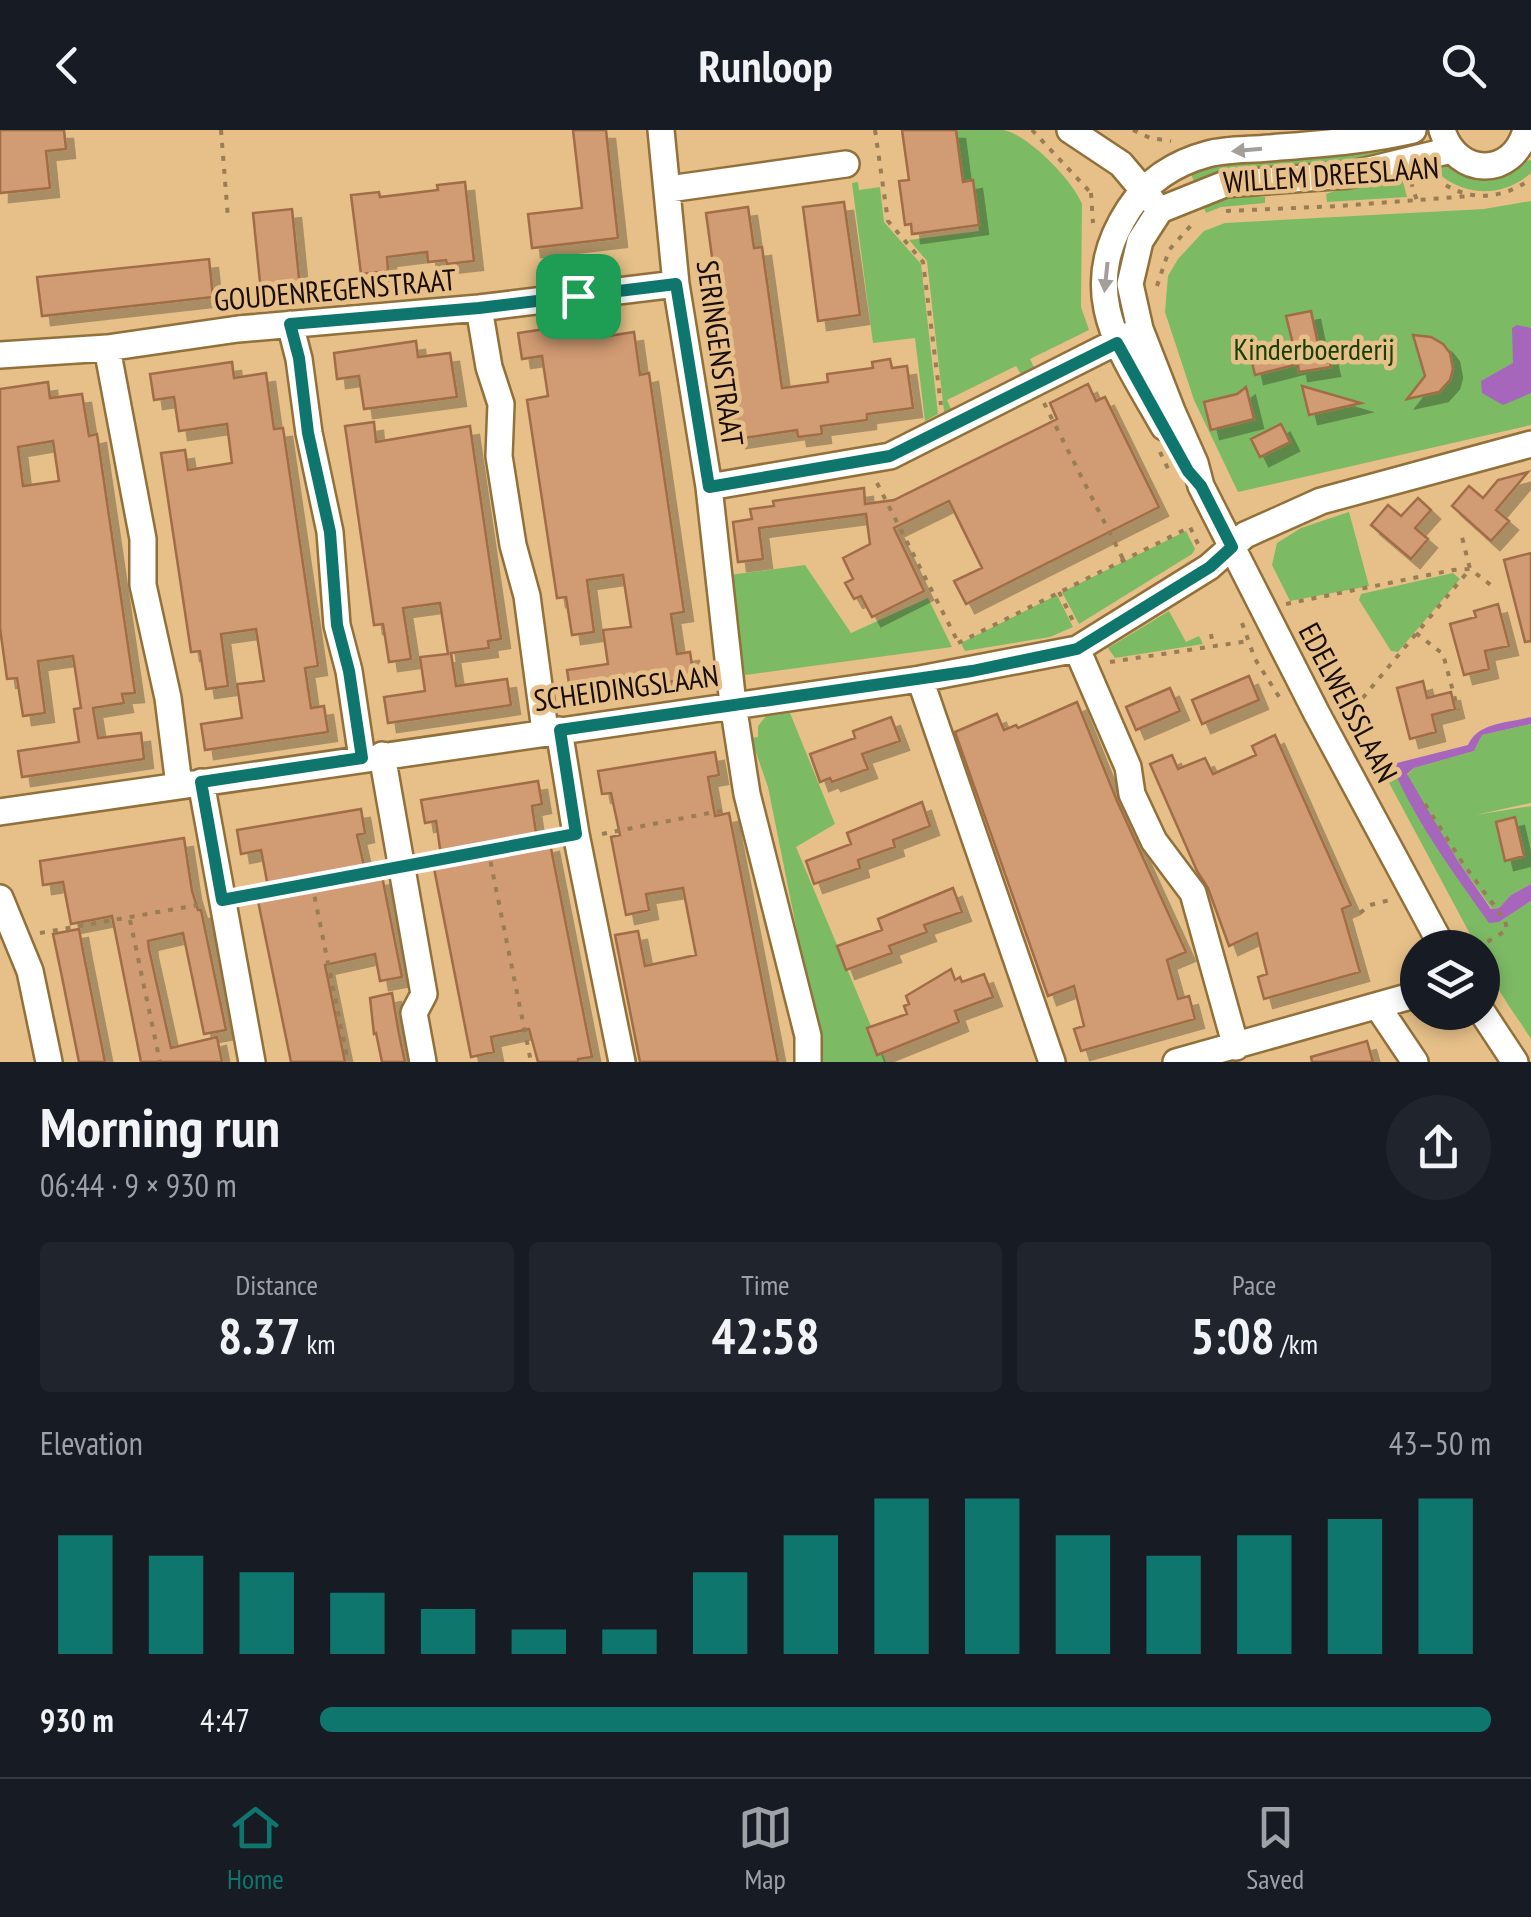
<!DOCTYPE html>
<html lang="en">
<head>
<meta charset="utf-8">
<style>
	body { margin:0; font-family:"PT Sans Narrow",sans-serif; background:#20242c; color:#f1f3f6; height:100vh; display:flex; flex-direction:column; font-size:38px; white-space:nowrap }
	* { box-sizing:border-box; margin:0 }
	p { font-size:32px; color:#9ea1a6 }
	.icon { flex:none; width:55px; height:55px; fill:none; stroke:currentColor; stroke-width:2; stroke-linecap:round; stroke-linejoin:round }
	.map { position:relative; height:932px; overflow:hidden }
	.sheet { display:flex; flex-direction:column; background:#171b24; flex:1 }
	.sheet>* { flex:none }
	.tools { position:absolute; left:1400px; top:800px; display:grid; gap:20px }
	.tools a { display:grid; place-items:center; width:100px; height:100px; border-radius:50%; background:#171b24; box-shadow:0 5px 15px #0003; font-size:50px }
	.pin { position:absolute; display:grid; place-items:center; width:85px; height:85px; color:#fff; margin:-42px; border-radius:20px; box-shadow:0 5px 15px #0006 }
	.round { display:grid; place-items:center; flex:none; width:105px; height:105px; border-radius:52px; background:#20242c }
	.headline { display:flex; align-items:center; justify-content:space-between; height:170px; padding:0 40px }
	h1 { font-size:55px; font-weight:600; line-height:75px }
	.figures { display:grid; grid-template-columns:repeat(3,1fr); gap:15px; height:170px; padding:10px 40px }
	.figures div { display:grid; align-content:center; border-radius:10px; background:#20242c; text-align:center }
	.figures b { font-size:50px; font-weight:600 }
	.figures small { font-size:28px; font-weight:400 }
	.figures p { font-size:28px }
	.chart { height:280px; padding:20px 40px }
	.chart p { display:flex; justify-content:space-between }
	.chart svg { width:100%; height:180px; margin-top:10px; stroke:#0f766e; stroke-width:6 }
	ul { padding:0 40px; list-style:none; font-size:32px }
	li { display:grid; grid-template-columns:160px 120px 1fr; align-items:center; height:75px }
	li i { height:25px; border-radius:12px; background:#0f766e }
	header { display:flex; justify-content:space-between; align-items:center; height:130px; padding:0 40px; background:#171b24; font-size:45px; font-weight:600 }
	.tabs { display:flex; justify-content:space-around; align-items:center; height:140px; border-top:2px solid #363941; background:#171b24; font-size:28px; color:#9ea1a6 }
	.tabs a { display:grid; justify-items:center; gap:5px }
	.tabs .active { color:#0f766e }
	.map>svg:first-child { display:block }
	.green { fill:#7dba64 }
	.water { fill:#a566bb }
	.building { fill:#d19b73; stroke:#a06d47; stroke-width:2.5; fill-rule:evenodd; filter:url(#shadow) }
	.lines { fill:none; stroke-linecap:round; stroke-linejoin:round }
	.minor-casing { stroke:#927039; stroke-width:30 }
	.path { stroke:#9a7d55; stroke-width:4; stroke-dasharray:5 8; stroke-linecap:butt }
	.minor { stroke:#fff; stroke-width:25 }
	.oneway { fill:#a39e99 }
	.route-casing { stroke:#fff; stroke-width:20 }
	.route { stroke:#0f766e; stroke-width:12 }
	.labels { text-anchor:middle; dominant-baseline:central; stroke-width:9; stroke-linejoin:round; paint-order:stroke }
	.street-label { font-size:30px; fill:#190c00; stroke:#e6c088 }
	.park-label { font-size:30px; fill:#174000; stroke:#e6c088 }
</style>
</head>
<body>
<header><svg class="icon" aria-label="back" viewBox="0 0 24 24"><path d="M15 5l-7 7 7 7"/></svg>Runloop<svg class="icon" aria-label="search" viewBox="0 0 24 24"><circle cx="10" cy="10" r="6"/><path d="M15 15l6 6"/></svg></header>
<div class="map">
<svg width="1531" height="932" viewBox="0 0 1531 932">
	<defs>
		<filter id="shadow"><feDropShadow dx="9" dy="9" stdDeviation="0" flood-color="#0004"/></filter>
	</defs>
	<rect width="100%" height="100%" fill="#e6c088"/>
	<!-- green -->
	<path class="green" d="M956 0C971 0 988 0 1003 0 1028 4 1073 51 1082 74L1081 177 1089 200 1030 229 1037 244 1025 251 1016 236 947 270 954 286 945 290 927 131 909 110 979 101 973 51 963 52Z
		M1393 13 1397 28 1195 55 1189 38 1213 31Z
		M1531 30V43C1499 71 1456 66 1429 34L1439 33 1467 43Z
		M1400 40 1407 67 1327 72 1326 64Z
		M858 52 859 60 880 57 884 92 921 134 938 284 925 291 915 208 873 213 852 53Z
		M1217 66 1265 67V73L1221 77 1206 83 1201 70Z
		M1531 71V295L1238 362 1194 270 1165 182 1168 146 1178 129 1204 101 1225 93 1484 79Z
		M1349 382 1369 456 1290 471 1272 435 1277 413 1301 398Z
		M1186 401 1195 419 1192 424 1079 494 1062 462Z
		M805 435 851 503 928 468 952 517 745 545 729 445Z
		M1453 443 1460 449 1398 522 1391 521 1359 470 1361 464Z
		M1057 465 1073 497 1050 507 965 521 961 513Z
		M1169 481 1186 512 1199 506 1203 514 1115 528 1108 518Z
		M790 583 835 694 796 717 886 932H820V916L768 657 751 608 758 607V596L766 586Z
		M1531 594V673L1475 685 1531 676V754L1511 765 1499 778 1492 779 1458 731 1407 645 1414 638 1474 621 1482 605Z
		M1397 633 1394 641 1499 792 1531 771V909C1517 886 1483 843 1482 818L1477 817 1380 636Z"/>
	<!-- water -->
	<path class="water" d="M1517 195 1531 198V263L1503 275 1482 263 1481 251 1513 233 1512 198Z
		M1531 587V594L1482 605 1474 621 1414 638 1407 644 1458 731 1491 779 1499 778 1511 765 1531 754V771L1499 792 1489 793C1455 745 1418 695 1394 641L1397 633 1468 615C1478 592 1508 593 1531 587Z"/>
	<!-- building -->
	<path class="building" d="M0 0H64L66 19 46 21 50 58 0 63Z
		M573 0H606L618 108 532 118 528 84 582 78Z
		M902 0H956L963 52 973 50 979 95 912 104 911 94 905 95 899 51 909 50Z
		M465 52 474 131 447 134 446 130 428 132 427 122 387 127 388 141 361 144 351 65 379 62 380 67 438 60 437 55Z
		M844 72 860 185 818 191 803 77Z
		M748 77 754 118 762 117 782 258 828 252 827 244 873 238 872 232 890 229 892 238 907 236 913 278 867 284V290L821 296 822 304 798 307 797 300 737 309 706 83Z
		M292 79 300 158 261 162 253 83Z
		M209 129 213 167 42 186 37 147Z
		M1311 181 1318 214 1326 216 1331 237 1299 242 1298 234 1255 245 1250 224 1293 214 1286 186Z
		M600 191 602 207 634 202 640 245 649 243 684 482 671 484 677 524 690 522 694 548 571 567 567 540 608 534 603 500 631 497 623 445 587 450 594 502 572 505 566 467 557 468 527 270 548 266 542 226 522 229 518 203Z
		M1413 205 1431 207 1443 214 1450 223 1453 239 1450 250 1439 262 1407 269 1425 246Z
		M416 211 418 227 450 223 457 267 364 279 359 246 337 249 334 223Z
		M232 232 234 248 266 243 274 299 283 298 318 536 305 538 311 578 324 576 328 602 205 620 201 594 242 588 237 554 264 551 256 499 221 504 228 556 206 559 200 521 191 522 161 323 185 320 188 340 232 333 227 294 179 301 174 267 154 270 150 244Z
		M48 252 50 268 82 264 89 306 97 304 135 563 122 564 124 573 93 578 98 608 141 603 144 629 22 647 18 621 79 612 74 579 81 578 73 526 38 531 45 583 23 586 17 548 7 549 0 498V259ZM53 311 59 351 23 356 18 317Z
		M1088 254 1096 271 1105 267 1159 377 966 474 954 451 982 438 949 371 894 398 924 461 872 487 861 466 854 469 845 453 853 449 843 428 870 414 866 384 759 398 763 429 738 432 733 392 752 389 750 379 774 376 773 371 864 358 865 374 894 370 1057 289 1050 273Z
		M1302 256 1361 273 1309 285Z
		M1246 257 1254 289 1211 300 1204 272 1237 264Z
		M374 292 376 312 470 296 501 509 488 511 489 518 451 523 456 556 507 549 511 575 388 593 384 567 425 561 420 527 448 524 440 473 403 478 411 529 389 532 383 494 374 495 345 296Z
		M1281 294 1290 312 1260 327 1251 309Z
		M1528 342 1496 380 1509 391 1491 411 1452 376 1469 356 1483 368 1498 350Z
		M1418 368 1431 380 1415 398 1428 409 1411 429 1371 395 1388 375 1401 386Z
		M1531 423V511L1525 512 1504 430Z
		M1498 474 1509 516 1485 521 1489 539 1464 545 1450 494 1476 487 1474 481Z
		M1249 546 1259 570 1202 594 1192 570Z
		M1423 551 1427 568 1451 562 1455 579 1432 585 1436 602 1410 609 1397 558Z
		M1170 558 1180 581 1136 600 1126 577Z
		M1077 572 1117 671 1186 822 1167 830 1178 869 1189 866 1195 889 1081 921 1074 899 1084 896 1074 856 1048 866 955 602 997 584 1004 600 1016 595 1018 598Z
		M891 587 900 611 862 624 868 639 832 652 830 648 820 652 810 624 855 608 853 601Z
		M1275 605 1351 775 1342 779 1360 842 1264 869 1258 847 1267 844 1257 803 1229 816 1208 758 1197 741 1150 634 1172 625 1178 639 1205 628 1213 644 1256 625 1252 616Z
		M715 622 719 645 708 647 715 686 729 683 778 932H640L615 805 638 801 645 836 696 825 683 758 646 764 649 780 626 785 611 707 620 705 611 663 602 664 598 641Z
		M538 651 542 674 532 676 538 716 550 713 592 927 578 929V932H538L529 899 491 907 494 922 471 927 433 733 442 732 436 691 425 693 421 670Z
		M922 672 930 696 893 710 895 717 858 730 860 738 814 754 806 731 851 714 847 703Z
		M361 679 365 703 357 705 367 749 382 746 402 847 380 851 375 824 325 835 345 932H291L257 766 269 762 261 720 241 724 237 700Z
		M1515 687 1524 726 1505 731 1496 692Z
		M184 708 192 761 198 780H201L226 900 204 904 183 803 148 811 149 819 171 918 217 907 222 932H141L112 786 71 794 63 752 43 755 40 731Z
		M953 758 962 782 924 795 927 802 889 816 892 823 846 840 837 816 882 800 878 789Z
		M79 799 83 821 105 932H79L62 847 53 804Z
		M951 839 955 850 960 847 962 852 984 844 993 867 955 881 959 892 877 925 867 898 907 884 904 876 909 874 906 866Z
		M392 863 399 904 405 932H382L376 903 374 904 370 868Z
		M1367 911 1373 932H1312L1311 927Z"/>
	<g class="lines">
		<defs>
			<path id="minor" d="M661 0 676 154 709 357 733 574 747 664 808 906V932
				M1070 0 1121 34 1153 72
				M1442 0C1456 47 1513 49 1526 0
				M669 59 846 34
				M1160 80 1140 111 1130 154 1140 199 1172 281 1195 333 1201 356 1232 417 1317 584 1443 818
				M1160 80 1225 54 1349 45 1451 20
				M479 178 489 237 501 274 499 326 513 415 527 466 545 601
				M290 194 299 229 309 303 330 402 337 495 349 541 362 628
				M107 218 143 409V455L168 568 179 655
				M0 225 107 218 238 199 479 178 676 154
				M1164 297C1122 222 1074 163 1129 79 1148 50 1174 33 1208 24 1227 19 1249 20 1269 18 1318 14 1366 11 1413 0
				M709 357 890 326 1132 204
				M1077 519 1128 637 1132 664 1154 711 1193 763 1236 917
				M920 549 1052 932
				M559 600 576 704 622 932
				M382 625 424 864 414 883 423 932
				M201 652 252 932
				M0 682 920 549 1077 519 1209 437 1245 405 1321 371 1531 314
				M0 768 30 841 49 932
				M1378 877 1415 932
				M1482 882 1515 932
				M1176 932 1418 864"/>
		</defs>
		<!-- minor casing -->
		<use href="#minor" class="minor-casing"/>
		<!-- path -->
		<path class="path" d="M221 0 228 88
			M875 0 888 91 923 132 941 275
			M1032 0 1091 63
			M1133 0 1150 8 1171 11
			M1435 48C1467 72 1499 71 1531 49
			M1411 52 1417 71
			M1091 63 1093 93
			M1226 81 1339 76 1470 66
			M1157 156 1169 120 1194 92
			M1044 273 1123 429
			M1160 322 1171 345
			M877 353 959 514
			M1059 462 1074 493
			M1286 474 1453 440 1470 439 1496 459
			M1242 493 1255 529 1283 573
			M1416 503 1443 524 1458 580
			M1211 504 1213 516
			M958 513 1190 397 1199 416
			M1110 532 1248 511
			M1346 588 1470 439 1462 407
			M1425 674 1464 735 1505 790 1507 800 1477 818
			M602 704 725 680
			M488 719 553 708
			M424 731 488 719 531 932
			M312 754 348 932
			M247 766 380 741
			M1360 783 1370 775 1390 770
			M130 790 160 932
			M40 803 198 775
			M1482 850 1489 860"/>
		<!-- minor -->
		<use href="#minor" class="minor"/>
	</g>
	<!-- one-way arrows -->
	<defs><path id="oneway-solid" d="M-6-.8H1V-3.2L6.5 0L1 3.2V.8H-6Z" transform="scale(2.5)"/></defs>
	<g class="oneway">
		<use href="#oneway-solid" transform="translate(1247 20) rotate(175)"/>
		<use href="#oneway-solid" transform="translate(1106 147) rotate(96)"/>
	</g>
	<g class="lines">
		<defs>
			<path id="route" d="M676 154 709 357 890 326 1117 213 1188 341 1201 356 1232 417 1210 437 1077 519 972 541 560 600 576 704 222 770 201 652 362 628 349 541 337 495 330 402 308 303 299 228 290 194 479 178Z"/>
		</defs>
		<!-- route casing -->
		<use href="#route" class="route-casing"/>
		<!-- route -->
		<use href="#route" class="route"/>
	</g>
	<g class="labels">
		<!-- street labels -->
		<g class="street-label">
			<text transform="translate(1331 44) rotate(-4)">WILLEM DREESLAAN</text>
			<text transform="translate(335 159) rotate(-5)">GOUDENREGENSTRAAT</text>
			<text transform="translate(721 223) rotate(82)">SERINGENSTRAAT</text>
			<text transform="translate(626 557) rotate(-8)">SCHEIDINGSLAAN</text>
			<text transform="translate(1349 572) rotate(62)">EDELWEISSLAAN</text>
		</g>
		<!-- park labels -->
		<g class="park-label">
			<text x="1314" y="218">Kinderboerderij</text>
		</g>
	</g>
</svg>
<div class="tools">
<a><svg class="icon" aria-label="layers" viewBox="0 0 24 24"><path d="M12 4l9 5-9 5-9-5zM3 14l9 5 9-5"/></svg></a>
</div>
<div class="pin" style="left:578px;top:166px;background:#1e9e55"><svg class="icon" aria-label="arrive" viewBox="0 0 24 24"><path d="M6 21V4h12l-3 4 3 4H6"/></svg></div>
</div>
<section class="sheet">
<div class="headline"><div><h1>Morning run</h1><p>06:44 · 9 × 930 m</p></div><a class="round"><svg class="icon" aria-label="share" viewBox="0 0 24 24"><path d="M12 15V3M7 8l5-5 5 5M5 13v7h14v-7"/></svg></a></div>
<div class="figures">
<div><p>Distance</p><b>8.37<small> km</small></b></div>
<div><p>Time</p><b>42:58</b></div>
<div><p>Pace</p><b>5:08<small> /km</small></b></div>
</div>
<div class="chart"><p><span>Elevation</span>43–50 m</p>
<svg viewBox="0 0 160 44" preserveAspectRatio="none"><path d="M5 44V15M15 44V20M25 44V24M35 44V29M45 44V33M55 44V38M65 44V38M75 44V24M85 44V15M95 44V6M105 44V6M115 44V15M125 44V20M135 44V15M145 44V11M155 44V6"/></svg>
</div>
<ul>
<li><b>930 m</b>4:47<i style="width:100%"></i></li>
</ul>
</section>
<nav class="tabs">
<a class="active"><svg class="icon" aria-label="home" viewBox="0 0 24 24"><path d="M3 11l9-7 9 7M6 9v11h12V9"/></svg>Home</a>
<a><svg class="icon" aria-label="map" viewBox="0 0 24 24"><path d="M3 6l6-2 6 2 6-2v14l-6 2-6-2-6 2zM9 4v14M15 6v14"/></svg>Map</a>
<a><svg class="icon" aria-label="saved" viewBox="0 0 24 24"><path d="M7 4h10v16l-5-4-5 4z"/></svg>Saved</a>
</nav>
</body>
</html>
